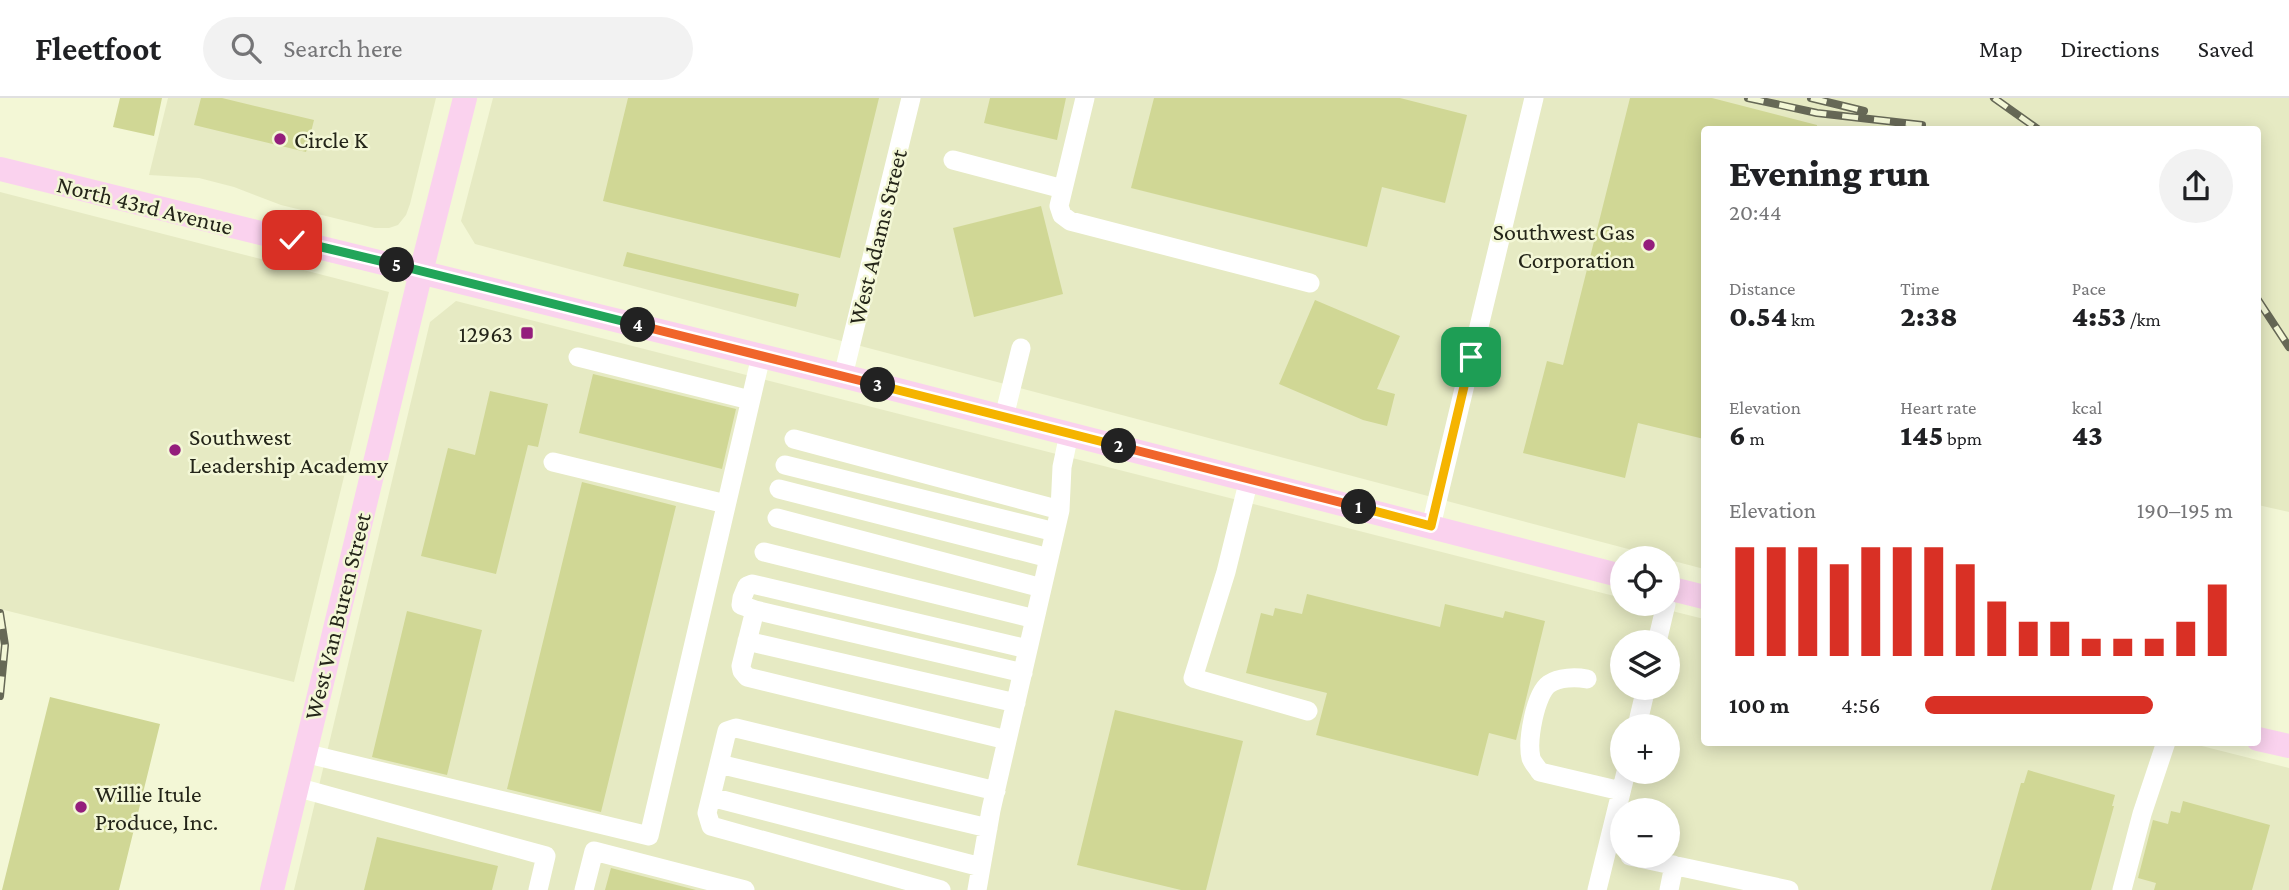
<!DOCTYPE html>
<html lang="en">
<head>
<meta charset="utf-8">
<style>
	body { margin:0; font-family:"Crimson Pro",serif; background:#f2f2f2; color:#202124; height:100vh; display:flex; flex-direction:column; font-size:26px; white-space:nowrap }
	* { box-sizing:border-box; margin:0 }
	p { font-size:23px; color:#757577 }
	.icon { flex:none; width:38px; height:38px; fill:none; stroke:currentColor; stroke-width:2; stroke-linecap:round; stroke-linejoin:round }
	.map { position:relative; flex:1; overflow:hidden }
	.side { position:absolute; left:1701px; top:28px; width:560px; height:620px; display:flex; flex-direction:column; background:#fff; border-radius:7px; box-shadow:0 4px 18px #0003 }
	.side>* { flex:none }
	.tools { position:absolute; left:1610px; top:448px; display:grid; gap:14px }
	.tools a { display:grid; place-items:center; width:70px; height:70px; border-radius:50%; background:#fff; box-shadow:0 4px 18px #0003; font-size:35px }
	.pin { position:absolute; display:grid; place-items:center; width:60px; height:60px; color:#fff; margin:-30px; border-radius:14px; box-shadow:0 4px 10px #0006 }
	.km { position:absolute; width:35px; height:35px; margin:-18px; border-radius:50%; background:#222; color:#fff; font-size:19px; line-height:35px; text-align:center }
	.round { display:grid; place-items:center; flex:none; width:74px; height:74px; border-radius:37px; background:#f2f2f2 }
	.summary { display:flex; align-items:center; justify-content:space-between; height:119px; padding:0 28px }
	h1 { font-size:38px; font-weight:800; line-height:52px }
	.metrics { display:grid; grid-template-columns:repeat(3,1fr); gap:10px; height:119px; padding:7px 28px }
	.metrics div { display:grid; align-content:center }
	.metrics b { font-size:30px; font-weight:800 }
	.metrics small { font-size:19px; font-weight:400 }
	.metrics p { font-size:19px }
	.chart { height:196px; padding:14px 28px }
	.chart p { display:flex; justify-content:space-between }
	.chart svg { width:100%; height:126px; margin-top:7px; stroke:#d93025; stroke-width:6 }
	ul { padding:0 28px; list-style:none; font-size:23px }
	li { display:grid; grid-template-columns:112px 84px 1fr; align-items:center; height:52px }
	li i { height:18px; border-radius:9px; background:#d93025 }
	header { display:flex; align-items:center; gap:42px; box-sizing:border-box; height:98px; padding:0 35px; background:#fff; border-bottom:2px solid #e0e0e0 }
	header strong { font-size:33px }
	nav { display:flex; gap:38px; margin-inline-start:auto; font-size:24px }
	.search { width:490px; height:63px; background:#f2f2f2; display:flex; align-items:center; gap:18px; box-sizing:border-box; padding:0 24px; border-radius:38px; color:#757577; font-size:26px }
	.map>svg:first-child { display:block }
	.built { fill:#e6eac3; fill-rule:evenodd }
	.building { fill:#d0d795 }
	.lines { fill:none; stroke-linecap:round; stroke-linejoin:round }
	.minor { stroke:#fff; stroke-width:19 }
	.major { stroke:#fad2ee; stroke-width:24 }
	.rail-casing { stroke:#666856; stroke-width:8 }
	.rail { stroke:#f3f7d6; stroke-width:5; stroke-dasharray:16; stroke-linecap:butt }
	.split-1-casing { stroke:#fff; stroke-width:14 }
	.split-2-casing { stroke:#fff; stroke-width:14 }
	.split-3-casing { stroke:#fff; stroke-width:14 }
	.split-4-casing { stroke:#fff; stroke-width:14 }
	.split-5-casing { stroke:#fff; stroke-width:14 }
	.split-6-casing { stroke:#fff; stroke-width:14 }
	.split-1 { stroke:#f5b400; stroke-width:9 }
	.split-2 { stroke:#f0652b; stroke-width:9 }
	.split-3 { stroke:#f5b400; stroke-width:9 }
	.split-4 { stroke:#f0652b; stroke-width:9 }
	.split-5 { stroke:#22a559; stroke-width:9 }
	.split-6 { stroke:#22a559; stroke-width:9 }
	.poi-dot { fill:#941e7c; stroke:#f3f7d6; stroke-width:2.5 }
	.labels { text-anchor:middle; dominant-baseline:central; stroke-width:5; stroke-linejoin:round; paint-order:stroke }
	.poi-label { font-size:24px; fill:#242519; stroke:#f3f7d6; text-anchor:start }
	.street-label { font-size:24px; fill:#242519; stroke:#f3f7d6 }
</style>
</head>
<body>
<header>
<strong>Fleetfoot</strong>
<div class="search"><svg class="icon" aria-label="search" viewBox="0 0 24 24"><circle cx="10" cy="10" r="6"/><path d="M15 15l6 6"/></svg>Search here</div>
<nav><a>Map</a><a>Directions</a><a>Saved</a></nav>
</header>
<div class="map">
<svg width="2289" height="792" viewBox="0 0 2289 792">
	<rect width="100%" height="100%" fill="#f3f7d6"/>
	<!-- built -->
	<path class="built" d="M168 0H436L410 106 406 117 398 127 389 130H375L281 107 234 89 199 80 149 77Z
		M493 0H2289V414L2258 407V32H1704V471L475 146 461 123Z
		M0 94 389 194 294 584 0 511Z
		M456 203 1622 500V506H1644L1704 521V644H2186L2289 670V792H294L430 224ZM1622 544H1668V590H1622ZM1622 628H1668V674H1622ZM1622 712H1668V758H1622Z"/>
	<!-- building -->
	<path class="building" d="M120 0H162L154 38 113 29Z
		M201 0H222L314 22 306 54 194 27Z
		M628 0H879L840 160 603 103Z
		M990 0H1066L1057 42 984 25Z
		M1154 0H1400L1467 17 1445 105 1382 89 1367 149 1131 90Z
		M1630 0H1712L1817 27V32H1704V341L1638 325 1625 380 1523 355 1547 263 1563 267Z
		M1041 108 1063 196 974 219 953 130Z
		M627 154 799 196 796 209 623 168Z
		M1315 202 1400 238 1377 291 1395 296 1387 328 1363 322 1279 286Z
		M593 276 736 311 722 371 579 335Z
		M490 293 548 306 538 349 528 347 496 476 421 458 448 350 475 357Z
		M582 384 676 408 601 714 507 691Z
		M1307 496 1440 529 1445 506 1503 520 1505 513 1545 523 1516 642 1489 635 1478 678 1316 637 1327 595 1246 575 1261 515 1273 518 1275 510 1302 516Z
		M407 513 482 532 447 677 372 659Z
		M50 599 160 626 119 792H2Z
		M1115 612 1243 643 1206 792H1181L1077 767Z
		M2028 672 2115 697 2112 708H2114L2091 792H1991L2021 685H2024Z
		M2183 703 2270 727 2252 792H2154L2156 785 2138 780 2153 722 2168 726 2171 713 2180 715Z
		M377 739 498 768 492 792H364Z
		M611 770 696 792H605Z"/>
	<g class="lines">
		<!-- minor -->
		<path class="minor" d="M1085 0 1059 108 1062 117 1070 123 1310 185
			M953 62 1063 91
			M578 259 750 302
			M843 278 911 0
			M1004 319 1021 250
			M794 341 1060 412
			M553 364 726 406
			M785 367 1055 434
			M1249 381 1226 474 1193 580 1308 613
			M779 391 1049 460
			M777 420 1042 490
			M1431 428 1534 0
			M764 454 1035 521
			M755 512 1023 575
			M747 543 1016 605
			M1657 544 1666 506
			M1587 581C1576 579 1559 579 1549 586 1535 596 1527 643 1531 660 1532 664 1537 669 1540 674L1621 693
			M1637 628 1646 590
			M1007 642 747 579 742 573 741 568 755 512 741 507 742 500 747 488 752 486 1028 551
			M304 655 649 738 761 258
			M719 666 988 730
			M296 689 546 758 538 792
			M711 699 981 769
			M1630 758 1789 792
			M584 792 594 753 745 792
			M941 792 711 728 707 715 727 633 736 630 996 693
			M977 792 991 712 1060 412 1062 369 1069 336
			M1597 792 1626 674
			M1669 792 1674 767
			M2122 792 2142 716 2166 644"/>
		<!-- major -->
		<path class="major" d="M0 71 843 278 1622 478
			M1668 490 1704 499
			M2258 641 2289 648
			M272 792 421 174 465 0"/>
		<defs>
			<path id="rail" d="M1748 0 1817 15 1922 27
				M1811 0 1864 13
				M1994 0 2039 32
				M2258 202 2289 249
				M0 515 5 547 0 598"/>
		</defs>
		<!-- rail casing -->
		<use href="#rail" class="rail-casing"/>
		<!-- rail -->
		<use href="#rail" class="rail"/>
	</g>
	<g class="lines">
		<defs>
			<path id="split-1" d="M1359 409 1431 428 1471 259"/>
			<path id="split-2" d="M1119 348 1359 409"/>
			<path id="split-3" d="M878 287 1119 348"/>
			<path id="split-4" d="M638 227 878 287"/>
			<path id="split-5" d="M397 167 638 227"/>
			<path id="split-6" d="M292 142 397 167"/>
		</defs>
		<!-- split-1 casing -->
		<use href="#split-1" class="split-1-casing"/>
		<!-- split-2 casing -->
		<use href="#split-2" class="split-2-casing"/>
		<!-- split-3 casing -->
		<use href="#split-3" class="split-3-casing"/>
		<!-- split-4 casing -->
		<use href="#split-4" class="split-4-casing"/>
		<!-- split-5 casing -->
		<use href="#split-5" class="split-5-casing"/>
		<!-- split-6 casing -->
		<use href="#split-6" class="split-6-casing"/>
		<!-- split-1 -->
		<use href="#split-1" class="split-1"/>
		<!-- split-2 -->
		<use href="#split-2" class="split-2"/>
		<!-- split-3 -->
		<use href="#split-3" class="split-3"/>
		<!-- split-4 -->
		<use href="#split-4" class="split-4"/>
		<!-- split-5 -->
		<use href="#split-5" class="split-5"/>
		<!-- split-6 -->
		<use href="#split-6" class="split-6"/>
	</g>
	<!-- markers -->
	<g class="poi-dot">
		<circle cx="280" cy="41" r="7"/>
		<circle cx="1649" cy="147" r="7"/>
		<rect x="520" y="228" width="14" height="14" rx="3.5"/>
		<circle cx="175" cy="352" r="7"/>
		<circle cx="81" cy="709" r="7"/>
	</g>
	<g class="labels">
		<!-- poi labels -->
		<g class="poi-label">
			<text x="294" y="41">Circle K</text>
			<text x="1635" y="133" text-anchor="end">Southwest Gas<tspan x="1635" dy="28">Corporation</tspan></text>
			<text x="513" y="235" text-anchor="end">12963</text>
			<text x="189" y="338">Southwest<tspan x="189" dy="28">Leadership Academy</tspan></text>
			<text x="95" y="695">Willie Itule<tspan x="95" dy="28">Produce, Inc.</tspan></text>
		</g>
		<!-- street labels -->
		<g class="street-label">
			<text transform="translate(145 107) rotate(14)">North 43rd Avenue</text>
			<text transform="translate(877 139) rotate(-76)">West Adams Street</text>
			<text transform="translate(337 518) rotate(-76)">West Van Buren Street</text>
		</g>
	</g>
</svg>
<div class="tools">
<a><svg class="icon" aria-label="locate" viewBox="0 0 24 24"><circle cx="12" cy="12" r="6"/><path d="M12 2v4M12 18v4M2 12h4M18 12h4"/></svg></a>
<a><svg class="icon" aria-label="layers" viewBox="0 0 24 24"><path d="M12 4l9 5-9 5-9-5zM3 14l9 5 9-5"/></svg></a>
<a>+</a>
<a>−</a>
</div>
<div class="pin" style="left:1471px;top:259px;background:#1e9e55"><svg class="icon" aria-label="arrive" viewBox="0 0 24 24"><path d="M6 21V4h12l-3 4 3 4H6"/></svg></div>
<div class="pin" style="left:292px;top:142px;background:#d93025"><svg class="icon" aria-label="check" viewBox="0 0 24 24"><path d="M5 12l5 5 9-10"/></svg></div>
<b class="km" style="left:1359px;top:409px">1</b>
<b class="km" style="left:1119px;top:348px">2</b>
<b class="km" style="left:878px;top:287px">3</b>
<b class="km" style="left:638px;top:227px">4</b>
<b class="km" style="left:397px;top:167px">5</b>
<section class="side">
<div class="summary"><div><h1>Evening run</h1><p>20:44</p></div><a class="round"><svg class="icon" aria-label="share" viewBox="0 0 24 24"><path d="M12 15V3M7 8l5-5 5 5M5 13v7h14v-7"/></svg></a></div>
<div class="metrics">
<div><p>Distance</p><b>0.54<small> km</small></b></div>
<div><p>Time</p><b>2:38</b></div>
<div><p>Pace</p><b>4:53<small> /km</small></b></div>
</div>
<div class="metrics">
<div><p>Elevation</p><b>6<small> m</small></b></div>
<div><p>Heart rate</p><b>145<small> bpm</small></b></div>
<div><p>kcal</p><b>43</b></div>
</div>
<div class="chart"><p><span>Elevation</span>190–195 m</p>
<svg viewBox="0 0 160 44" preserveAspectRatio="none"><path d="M5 44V6M15 44V6M25 44V6M35 44V12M45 44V6M55 44V6M65 44V6M75 44V12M85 44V25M95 44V32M105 44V32M115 44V38M125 44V38M135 44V38M145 44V32M155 44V19"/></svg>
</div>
<ul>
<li><b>100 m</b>4:56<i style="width:74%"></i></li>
</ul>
</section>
</div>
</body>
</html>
